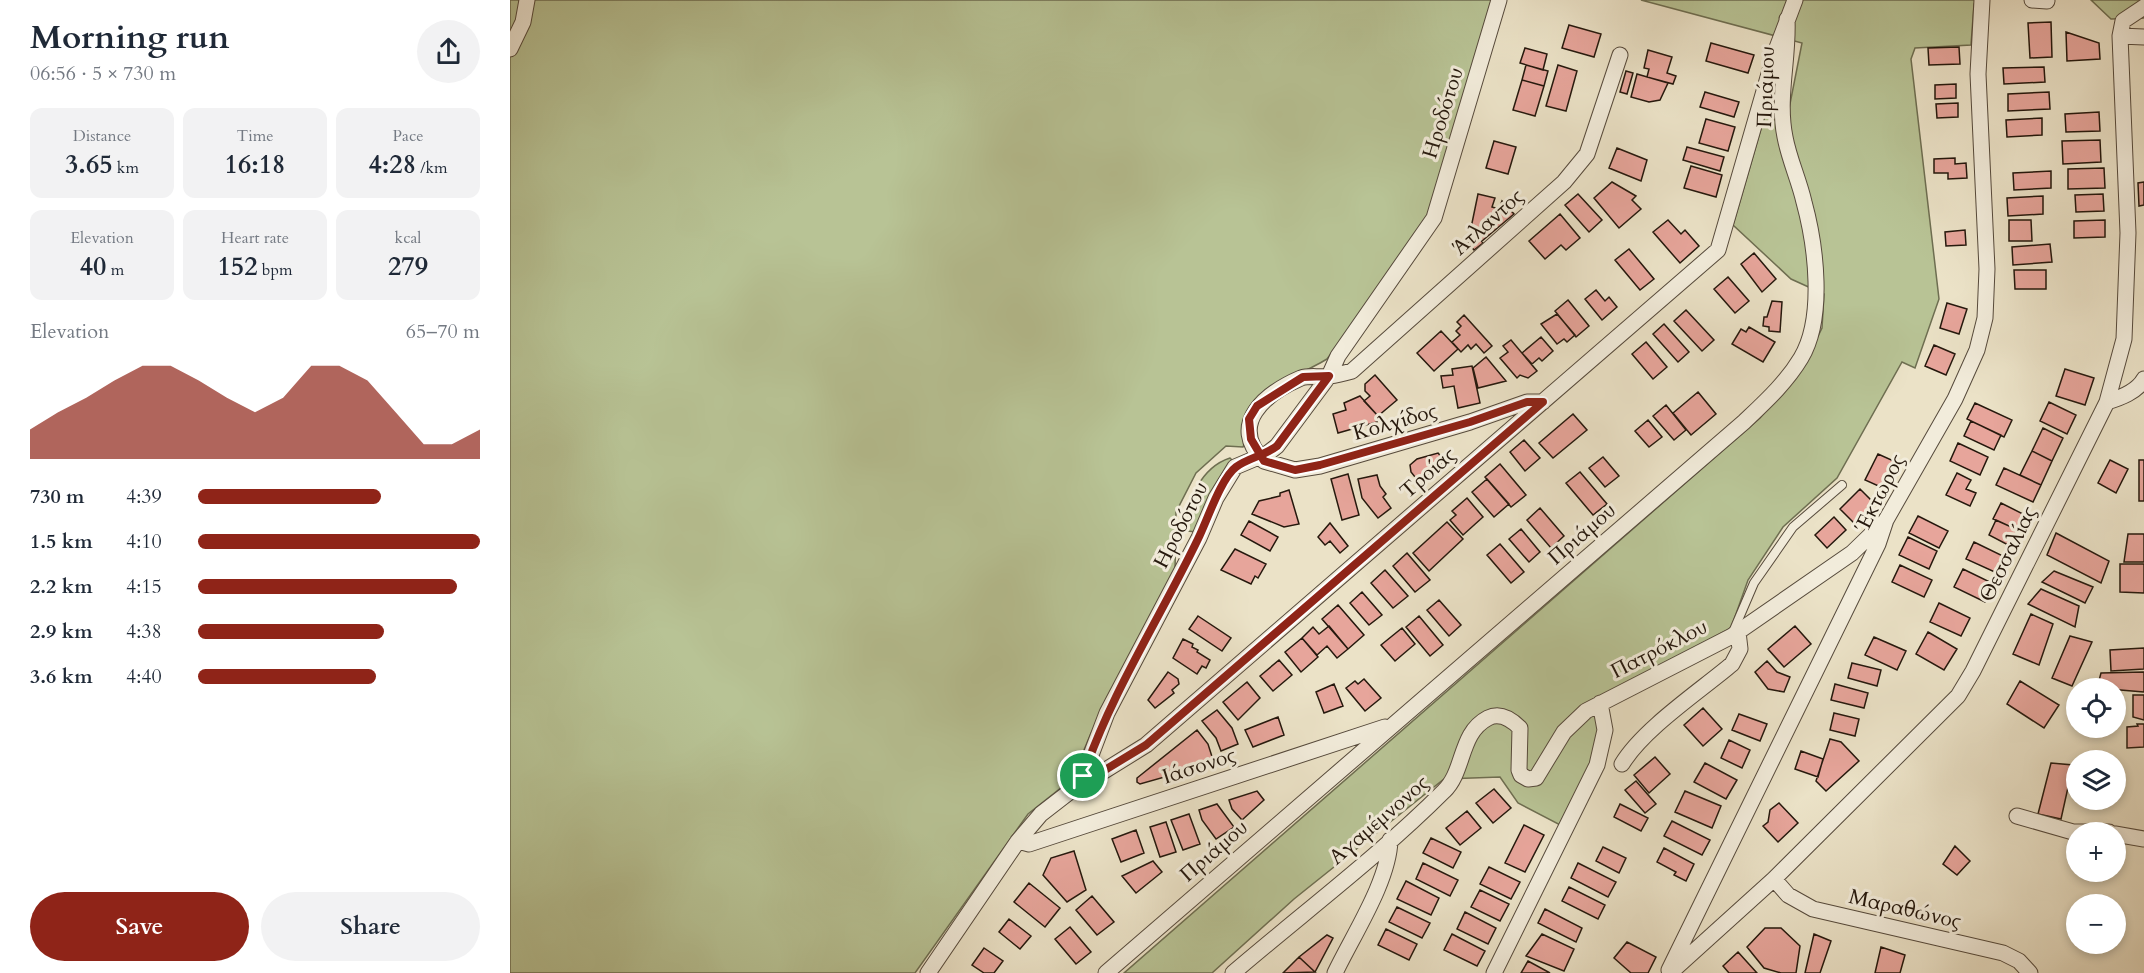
<!DOCTYPE html>
<html lang="en">
<head>
<meta charset="utf-8">
<style>
	body { margin:0; font-family:Cardo,serif; background:#f2f2f3; color:#1f2937; height:100vh; display:flex; flex-direction:column; font-size:22px; white-space:nowrap }
	* { box-sizing:border-box; margin:0 }
	p { font-size:20px; color:#747a83 }
	.icon { flex:none; width:33px; height:33px; fill:none; stroke:currentColor; stroke-width:2; stroke-linecap:round; stroke-linejoin:round }
	.map { position:relative; flex:1; overflow:hidden }
	.details { display:flex; flex-direction:column; background:#fff; width:510px }
	.details>* { flex:none }
	.buttons { position:absolute; left:1556px; top:678px; display:grid; gap:12px }
	.buttons a { display:grid; place-items:center; width:60px; height:60px; border-radius:50%; background:#fff; box-shadow:0 3px 9px #0003; font-size:30px }
	.pin { position:absolute; display:grid; place-items:center; width:51px; height:51px; color:#fff; margin:-26px; border:3px solid #fff; border-radius:50%; box-shadow:0 2px 6px #0007 }
	.round { display:grid; place-items:center; flex:none; width:63px; height:63px; border-radius:32px; background:#f2f2f3 }
	.overview { display:flex; align-items:center; justify-content:space-between; height:102px; padding:0 30px }
	h1 { font-size:33px; font-weight:700; line-height:45px }
	.metrics { display:grid; grid-template-columns:repeat(3,1fr); gap:9px; height:102px; padding:6px 30px }
	.metrics div { display:grid; align-content:center; border-radius:12px; background:#f2f2f3; text-align:center }
	.metrics b { font-size:26px; font-weight:700 }
	.metrics small { font-size:16px; font-weight:400 }
	.metrics p { font-size:16px }
	.chart { height:168px; padding:12px 30px }
	.chart p { display:flex; justify-content:space-between }
	.chart svg { width:100%; height:108px; margin-top:6px; fill:#8f2418; opacity:.7 }
	.cta { display:flex; gap:12px; margin-top:auto; padding:12px 30px }
	.cta a { flex:1; height:69px; border-radius:36px; background:#8f2418; color:#fff; font-size:24px; font-weight:700; line-height:69px; text-align:center }
	.cta a+a { background:#f2f2f3; color:#1f2937 }
	ul { padding:0 30px; list-style:none; font-size:20px }
	li { display:grid; grid-template-columns:96px 72px 1fr; align-items:center; height:45px }
	li i { height:15px; border-radius:8px; background:#8f2418 }
	main { display:flex; flex:1; min-height:0 }
	.map>svg:first-child { display:block }
	.green { fill:#b8c395; stroke:#6e6e51; stroke-width:1.5 }
	.building { fill:#e7a59b; stroke:#25180d; stroke-width:1.5 }
	.lines { fill:none; stroke-linecap:round; stroke-linejoin:round }
	.service-casing { stroke:#564a3c; stroke-width:10 }
	.minor-casing { stroke:#564a3c; stroke-width:17 }
	.service { stroke:#f2ecdb; stroke-width:8 }
	.minor { stroke:#f2ecdb; stroke-width:15 }
	.route-casing { stroke:#fff; stroke-width:12 }
	.route { stroke:#8f2418; stroke-width:8 }
	.labels { text-anchor:middle; dominant-baseline:central; stroke-width:6; stroke-linejoin:round; paint-order:stroke }
	.street-label { font-size:21px; fill:#25180d; stroke:#f2ecdb }
</style>
</head>
<body>
<main>
<section class="details">
<div class="overview"><div><h1>Morning run</h1><p>06:56 · 5 × 730 m</p></div><a class="round"><svg class="icon" aria-label="share" viewBox="0 0 24 24"><path d="M12 15V3M7 8l5-5 5 5M5 13v7h14v-7"/></svg></a></div>
<div class="metrics">
<div><p>Distance</p><b>3.65<small> km</small></b></div>
<div><p>Time</p><b>16:18</b></div>
<div><p>Pace</p><b>4:28<small> /km</small></b></div>
</div>
<div class="metrics">
<div><p>Elevation</p><b>40<small> m</small></b></div>
<div><p>Heart rate</p><b>152<small> bpm</small></b></div>
<div><p>kcal</p><b>279</b></div>
</div>
<div class="chart"><p><span>Elevation</span>65–70 m</p>
<svg viewBox="0 0 160 44" preserveAspectRatio="none"><path d="M0 44V32L10 25L20 19L30 12L40 6L50 6L60 12L70 19L80 25L90 19L100 6L110 6L120 12L130 25L140 38L150 38L160 32V44z"/></svg>
</div>
<ul>
<li><b>730 m</b>4:39<i style="width:65%"></i></li>
<li><b>1.5 km</b>4:10<i style="width:100%"></i></li>
<li><b>2.2 km</b>4:15<i style="width:92%"></i></li>
<li><b>2.9 km</b>4:38<i style="width:66%"></i></li>
<li><b>3.6 km</b>4:40<i style="width:63%"></i></li>
</ul>
<div class="cta"><a>Save</a><a>Share</a></div>
</section>
<div class="map">
<svg width="1634" height="973" viewBox="0 0 1634 973">
	<rect width="100%" height="100%" fill="#ebe2c7"/>
	<filter id="stains"><feTurbulence type="fractalNoise" baseFrequency=".00333" numOctaves="4"/><feColorMatrix values="0 0 0 0 .2 0 0 0 0 .09 0 0 0 0 .02 0 0 0 .5 -.17"/></filter>
	<radialGradient id="worn" r=".72"><stop offset=".6" stop-color="#630" stop-opacity="0"/><stop offset="1" stop-color="#630" stop-opacity=".3"/></radialGradient>
	<!-- green -->
	<path class="green" d="M0 0H982L920 222 817 359C798 371 749 390 740 406 733 419 740 436 733 447L716 446 686 473 666 512 665 572 581 733 562 779 518 814 405 973H0Z
		M1131 0H1467L1464 4 1461 45 1405 48 1401 59 1429 299 1405 368 1392 362 1327 478 1273 527 1238 580 1221 628 1081 703C1102 742 1070 789 1054 827L1008 803 990 777 934 779 784 899 702 973H614L1250 418 1293 367 1312 328 1314 294 1281 279 1223 225 1259 101 1278 114 1292 43Z
		M1581 0H1634V18L1601 19Z
		M720 458 722 460 707 482 687 532 677 531C674 502 692 467 720 458Z"/>
	<!-- building -->
	<path class="building" d="M1541 22 1542 57 1520 58 1518 23Z
		M1059 25 1091 34 1084 57 1052 48Z
		M1556 32 1589 43 1590 59 1557 61Z
		M1201 43 1244 55 1238 73 1196 61Z
		M1449 47 1450 64 1419 65 1418 48Z
		M1015 48 1037 54 1033 70 1010 63Z
		M1138 50 1162 57 1157 73 1166 76 1163 84 1137 77 1139 69 1134 68Z
		M1016 65 1038 71 1034 86 1012 80Z
		M1048 65 1067 71 1056 111 1036 106Z
		M1534 67 1535 82 1494 84 1493 68Z
		M1116 71 1123 73 1117 94 1110 92Z
		M1127 74 1158 83 1150 100 1139 102 1121 97Z
		M1012 80 1034 86 1025 116 1003 110Z
		M1446 84V98L1425 99V85Z
		M1195 92 1229 102 1224 117 1190 107Z
		M1539 92 1540 109 1498 111V94Z
		M1448 103V117L1427 118 1426 104Z
		M1589 112 1590 131 1556 132 1555 114Z
		M1532 118V135L1497 137 1496 120Z
		M1196 119 1225 127 1218 151 1189 143Z
		M1590 140 1591 162 1553 164 1552 141Z
		M984 141 1006 147 998 174 976 168Z
		M1177 147 1214 157 1210 171 1173 160Z
		M1107 148 1137 160 1131 181 1099 168Z
		M1445 158V164L1456 163 1457 178 1438 179V173H1424V159Z
		M1181 166 1212 175 1206 197 1174 188Z
		M1594 168 1595 188 1558 189V169Z
		M1541 171V188L1504 190 1503 173Z
		M1102 182 1126 196 1122 200 1131 209 1109 228 1084 198Z
		M1634 182V205L1629 206 1628 183Z
		M968 194 985 198 982 207 989 209 992 201 1004 214 972 241 964 231 962 223Z
		M1068 194 1092 220 1079 232 1055 205Z
		M1593 194 1594 211 1566 212 1565 195Z
		M1533 196V214L1498 216 1497 198Z
		M1050 214 1070 238 1056 250 1051 245 1035 259 1019 241Z
		M1158 220 1171 234 1175 230 1189 246 1170 263 1143 232Z
		M1499 220H1521L1522 241H1499Z
		M1595 220V237L1564 238V221Z
		M1455 230 1456 245 1436 246 1435 232Z
		M964 231 973 243 964 250 954 238Z
		M1540 244 1542 262 1503 265 1502 247Z
		M1119 249 1144 279 1130 290 1105 260Z
		M1244 253 1266 279 1252 292 1231 264Z
		M1504 270H1536V289H1505Z
		M1218 277 1239 301 1225 313 1204 289Z
		M1086 290 1095 301 1099 297 1107 307 1092 320 1075 299Z
		M1058 300 1079 326 1066 337 1045 311Z
		M1262 301 1272 302 1270 332 1259 331V327L1253 326 1254 317H1257Z
		M1437 303 1457 309 1449 334 1430 328Z
		M1176 310 1204 340 1192 351 1164 321Z
		M1047 314 1065 335 1057 342 1054 339 1047 344 1031 324Z
		M954 315 982 346 974 353 966 344 961 349 958 345 951 352 942 342 950 335 946 331 951 326 947 322Z
		M1154 324 1179 352 1168 362 1143 334Z
		M1239 327 1265 342 1253 362 1222 344 1231 329 1236 332Z
		M931 331 948 349 924 371 907 353Z
		M1031 337 1043 351 1032 361 1029 358 1022 364 1012 353Z
		M1001 340 1027 371 1018 378 1010 375 1007 378 990 358 998 352 993 346Z
		M1136 342 1157 367 1143 379 1122 354Z
		M1424 345 1445 354 1436 375 1415 366Z
		M976 357 996 381 968 388 963 368Z
		M962 366 970 403 948 408 944 386 933 388 931 376 943 375 942 369Z
		M1555 369 1584 378 1575 405 1546 396Z
		M865 375 887 400 868 416 854 401 860 396 855 391V384Z
		M1188 392 1206 414 1181 435 1163 413Z
		M850 396 868 416 867 422 828 433 823 414 836 410 834 403Z
		M1539 402 1566 415 1557 434 1530 421Z
		M1465 403 1502 420 1494 437 1457 419Z
		M1156 405 1176 430 1164 440 1143 416Z
		M1063 414 1077 430 1043 458 1029 443Z
		M1138 420 1152 437 1139 447 1125 431Z
		M1461 421 1491 435 1484 450 1454 436Z
		M1533 428 1553 438 1542 461 1522 451Z
		M1014 440 1030 458 1015 471 1000 452Z
		M1448 443 1478 457 1470 475 1440 461Z
		M1522 451 1542 461 1531 485 1510 475Z
		M928 453 935 461 909 482 901 472 900 465 907 459Z
		M1368 454 1386 462 1373 488 1355 480Z
		M1093 457 1109 476 1095 487 1079 468Z
		M1600 460 1618 469 1606 493 1588 483Z
		M1629 460H1634V501H1629Z
		M990 464 1016 495 1001 507 975 477Z
		M1494 468 1531 485 1523 502 1486 485Z
		M1070 472 1097 504 1083 515 1056 483Z
		M1447 473 1461 480 1456 489 1466 493 1460 506 1436 495Z
		M838 474 849 515 832 520 821 479Z
		M867 475 870 486 876 494 873 497 881 508 868 518 852 498 848 479Z
		M977 479 999 504 984 517 962 492Z
		M1350 489 1364 503 1344 523 1330 509Z
		M779 490 789 524 774 527 742 514 749 501 770 496V493Z
		M957 498 973 517 953 535 940 520 946 515 942 511Z
		M1491 503 1515 515 1508 530 1483 519Z
		M1030 508 1054 536 1041 548 1017 520Z
		M1408 516 1438 531 1429 548 1399 533Z
		M1324 517 1336 530 1317 548 1305 535Z
		M1486 520 1508 530 1500 546 1479 535Z
		M739 521 768 537 760 551 731 535Z
		M937 522 953 539 919 571 903 553Z
		M820 523 838 546 830 553 820 541 815 545 808 537Z
		M1011 529 1030 552 1019 562 999 539Z
		M1546 533 1599 561 1591 583 1537 555Z
		M1618 534H1634V562H1614Z
		M1398 537 1427 551 1419 569 1389 555Z
		M1464 542 1495 557 1487 573 1456 559Z
		M990 544 1014 572 1001 583 977 555Z
		M725 549 756 564 748 578 745 576 741 584 711 570Z
		M897 553 920 580 905 592 883 566Z
		M1610 564H1634V593L1610 592Z
		M1390 565 1422 580 1414 597 1382 582Z
		M1453 569 1484 584 1475 602 1444 587Z
		M875 570 898 596 883 608 861 583Z
		M1544 571 1583 587 1575 603 1532 582Z
		M1531 589 1569 606 1565 627 1518 604Z
		M852 592 872 615 859 625 840 603Z
		M929 600 951 625 939 636 917 610Z
		M1429 603 1460 618 1451 636 1420 622Z
		M828 605 854 635 838 649 812 619Z
		M1521 614 1543 624 1529 665 1503 654Z
		M688 616 721 638 712 651 679 629Z
		M909 616 933 645 920 656 896 627Z
		M819 626 838 649 827 658 817 646 807 655 792 638 803 627 809 634Z
		M1285 626 1301 644 1274 667 1258 649Z
		M892 628 905 644 885 661 871 645Z
		M1418 632 1447 649 1434 670 1406 654Z
		M1560 636 1582 642 1562 686 1542 678Z
		M1364 637 1396 651 1387 670 1355 655Z
		M792 638 808 657 791 672 775 652Z
		M673 639 683 644 682 647 688 650 687 652 700 660 696 668 692 666 687 674 663 658Z
		M1634 648V669L1601 671 1600 650Z
		M769 660 782 675 763 691 750 676Z
		M1257 661 1267 672 1280 677 1274 692 1258 689 1245 672Z
		M1342 663 1371 670 1367 686 1338 678Z
		M658 672 668 679 669 684 662 690 664 693 645 708 638 700Z
		M1634 672V692L1587 688 1591 673Z
		M854 679 871 698 855 711 836 688 845 681 848 684Z
		M1510 681 1549 705 1534 728 1497 704Z
		M737 682 750 698 728 720 713 702Z
		M824 684 833 706 814 713 806 692Z
		M1325 684 1358 693 1354 708 1321 700Z
		M1623 695H1634V720L1623 717Z
		M1193 708 1212 729 1193 746 1174 725Z
		M707 710 722 728 728 744 711 751 706 738 692 721Z
		M1324 713 1349 719 1345 736 1320 730Z
		M1229 714 1257 724 1250 741 1222 730Z
		M768 717 774 735 743 747 735 730Z
		M1627 724H1634V747L1617 748V727L1628 726Z
		M687 730 698 744 704 763 630 784 627 782V778Z
		M1320 739 1331 742 1349 761 1316 791 1306 781Z
		M1219 740 1240 750 1232 768 1211 758Z
		M1291 751 1313 759 1308 777 1285 769Z
		M1145 757 1160 774 1139 793 1124 775Z
		M1195 763 1227 780 1216 799 1184 782Z
		M1541 763 1563 765 1551 819 1528 814Z
		M1126 781 1146 804 1135 813 1115 790Z
		M984 789 1001 808 983 823 966 803Z
		M747 791 754 800 732 820 722 809 719 800Z
		M1175 791 1211 806 1202 828 1165 812Z
		M1269 803 1288 823 1268 842 1253 826 1258 822 1260 810Z
		M707 804 724 827 706 839 692 820 689 810Z
		M1110 804 1138 818 1131 831 1104 817Z
		M957 811 971 828 950 845 936 828Z
		M679 814 690 844 673 850 661 820Z
		M1162 821 1200 840 1192 855 1154 836Z
		M656 822 666 852 650 857 640 827Z
		M1014 825 1034 835 1015 872 995 863Z
		M626 830 634 853 611 862 602 839Z
		M921 838 951 852 943 868 913 853Z
		M1445 846 1460 861 1447 875 1433 864Z
		M1093 847 1116 858 1109 873 1086 861Z
		M1154 848 1184 864 1176 881 1164 875 1166 872 1147 862Z
		M564 851 576 890 557 902 533 875 541 858Z
		M643 861 652 872 626 893 612 876Z
		M913 863 948 880 940 896 906 879Z
		M1068 863 1106 882 1098 897 1061 878Z
		M979 867 1010 882 1001 899 970 884Z
		M896 881 929 898 921 915 887 899Z
		M519 883 550 908 535 927 504 902Z
		M1059 887 1095 905 1088 919 1052 901Z
		M970 890 999 904 990 921 961 907Z
		M582 896 604 922 587 935 566 910Z
		M887 907 920 923 912 938 879 922Z
		M1035 909 1072 928 1066 942 1028 923Z
		M955 912 986 928 978 944 947 929Z
		M499 919 521 936 510 949 489 932Z
		M560 927 581 952 566 964 545 939Z
		M1255 928H1271L1290 946 1286 973H1271L1254 968 1237 947Z
		M876 929 907 944 899 960 868 945Z
		M942 934 975 951 967 966 934 950Z
		M1032 934 1064 949 1054 971 1016 956Z
		M1304 934 1321 941 1310 973H1295Z
		M817 935 823 938 805 972 789 957Z
		M1117 942 1146 957 1138 973H1121L1104 958Z
		M1371 947 1395 955 1390 973H1365Z
		M474 948 493 961 484 973H474L462 965Z
		M1228 952 1247 973H1219L1213 966Z
		M789 957 805 972 773 973Z
		M1018 961 1040 973H1011Z"/>
	<g class="lines">
		<defs>
			<path id="service" d="M1223 632 1244 583 1283 527 1332 485"/>
			<path id="minor" d="M1522 0 1537 1
				M1610 36 1634 37
				M0 49 13 22 17 0
				M1033 402H1017L960 422 810 466 785 470 754 461C717 424 756 393 791 378 800 375 810 378 819 376 827 375 835 373 842 371L1054 182 1077 154 1110 55
				M1597 402C1610 398 1627 392 1634 379
				M1112 764C1133 729 1190 691 1222 664L1230 649 1228 632
				M573 776H586L636 745 1208 250 1265 53 1285 0
				M1507 816 1563 832H1599
				M1605 834 1634 839
				M508 841 519 844 875 727
				M1264 879 1278 895 1303 909 1493 953 1509 961 1520 973
				M1159 970 1368 544 1376 520 1445 399 1467 350 1475 318 1477 269 1468 74 1472 0
				M418 973 508 841 531 814 562 790 573 776 597 713 689 538 706 498 725 467 758 453 767 446 819 376 828 356 924 218 989 0
				M596 973 1234 422C1255 402 1276 383 1291 358 1315 318 1306 246 1294 202 1289 180 1279 159 1275 137 1267 98 1279 58 1277 19
				M723 973C793 913 869 856 934 791 955 771 949 733 978 718 990 712 1001 719 1010 728L1009 770 1011 775 1018 779 1026 778 1054 732 1076 711 1222 636 1342 553 1373 523
				M825 973C843 935 879 881 880 840
				M984 973 1087 765 1095 730 1090 703
				M1160 973 1264 879 1448 696 1463 671 1597 402 1614 339 1618 233 1610 36 1613 21 1634 7"/>
		</defs>
		<!-- service casing -->
		<use href="#service" class="service-casing"/>
		<!-- minor casing -->
		<use href="#minor" class="minor-casing"/>
		<!-- service -->
		<use href="#service" class="service"/>
		<!-- minor -->
		<use href="#minor" class="minor"/>
	</g>
	<g class="lines">
		<defs>
			<path id="route" d="M573 776C601 693 650 618 688 539 697 521 711 478 726 467 738 458 754 456 767 446L819 376 793 377 747 406 739 419 741 439 754 461 785 470 810 465 960 422 1017 402H1033L636 745 585 776H573"/>
		</defs>
		<!-- route casing -->
		<use href="#route" class="route-casing"/>
		<!-- route -->
		<use href="#route" class="route"/>
	</g>
	<g class="labels">
		<!-- street labels -->
		<g class="street-label">
			<text transform="translate(1256 87) rotate(-88)">Πριάμου</text>
			<text transform="translate(933 113) rotate(-73)">Ηροδότου</text>
			<text transform="translate(978 222) rotate(-42)">Άτλαντος</text>
			<text transform="translate(885 422) rotate(-16)">Κολχίδος</text>
			<text transform="translate(918 473) rotate(-41)">Τροίας</text>
			<text transform="translate(1370 493) rotate(-63)">Έκτωρος</text>
			<text transform="translate(671 525) rotate(-63)">Ηροδότου</text>
			<text transform="translate(1072 534) rotate(-41)">Πριάμου</text>
			<text transform="translate(1498 554) rotate(-64)">Θεσσαλίας</text>
			<text transform="translate(1149 649) rotate(-27)">Πατρόκλου</text>
			<text transform="translate(689 766) rotate(-18)">Ιάσονος</text>
			<text transform="translate(869 820) rotate(-41)">Αγαμέμνονος</text>
			<text transform="translate(704 851) rotate(-41)">Πριάμου</text>
			<text transform="translate(1395 909) rotate(13)">Μαραθώνος</text>
		</g>
	</g>
	<rect width="100%" height="100%" filter="url(#stains)"/>
	<rect width="100%" height="100%" fill="url(#worn)"/>
</svg>
<div class="buttons">
<a><svg class="icon" aria-label="locate" viewBox="0 0 24 24"><circle cx="12" cy="12" r="6"/><path d="M12 2v4M12 18v4M2 12h4M18 12h4"/></svg></a>
<a><svg class="icon" aria-label="layers" viewBox="0 0 24 24"><path d="M12 4l9 5-9 5-9-5zM3 14l9 5 9-5"/></svg></a>
<a>+</a>
<a>−</a>
</div>
<div class="pin" style="left:573px;top:776px;background:#1e9e55"><svg class="icon" aria-label="arrive" viewBox="0 0 24 24"><path d="M6 21V4h12l-3 4 3 4H6"/></svg></div>
</div>
</main>
</body>
</html>
